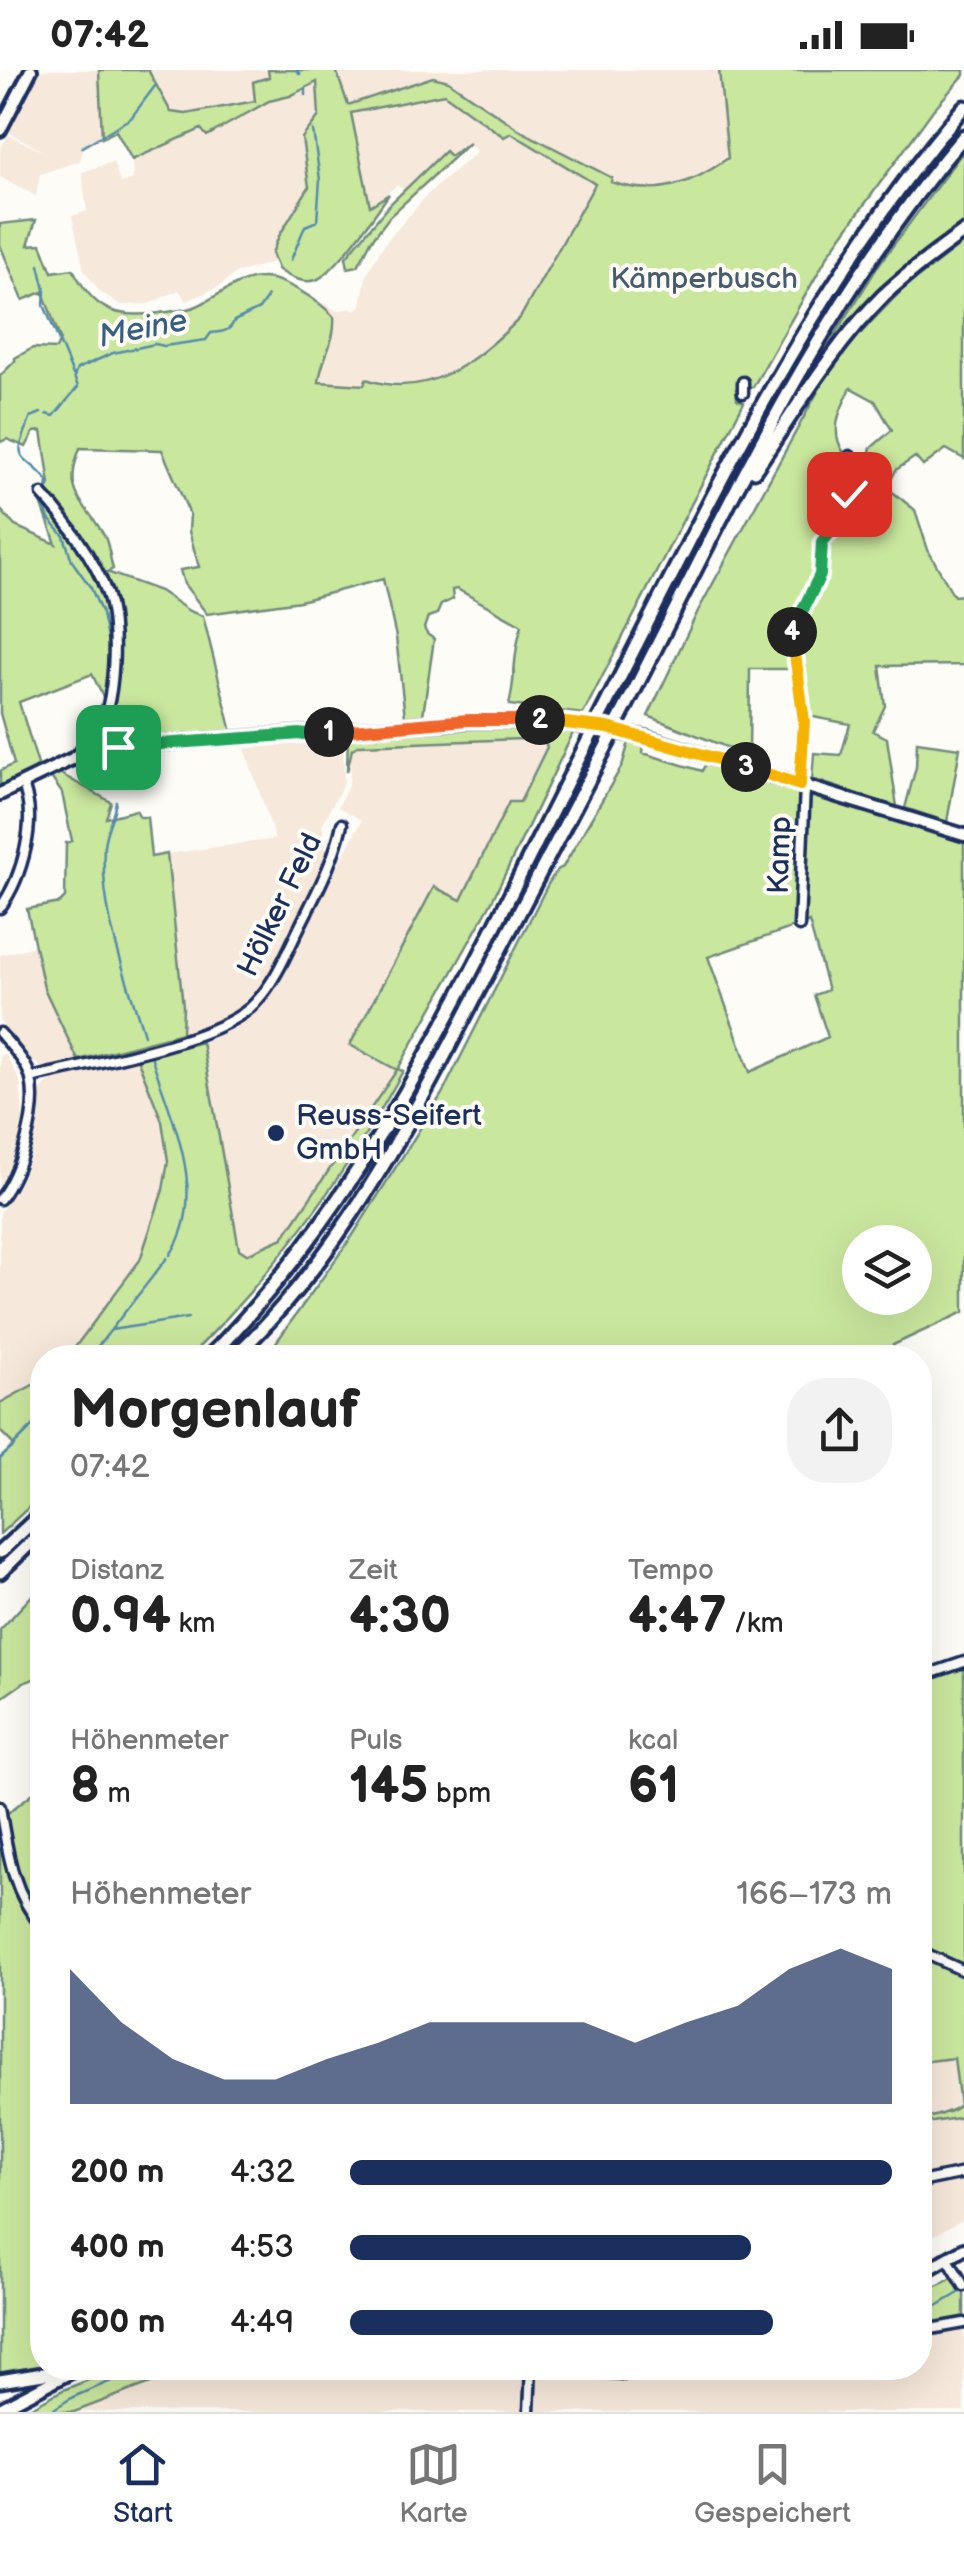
<!DOCTYPE html>
<html lang="de">
<head>
<meta charset="utf-8">
<style>
	body { margin:0; font-family:"Balsamiq Sans",sans-serif; background:#f2f2f2; color:#222; height:100vh; display:flex; flex-direction:column; font-size:38px; white-space:nowrap }
	* { box-sizing:border-box; margin:0 }
	p { font-size:32px; color:#767676 }
	.icon { flex:none; width:55px; height:55px; fill:none; stroke:currentColor; stroke-width:2; stroke-linecap:round; stroke-linejoin:round }
	.map { position:relative; flex:1; overflow:hidden }
	.panel { position:absolute; left:30px; top:1275px; width:902px; height:1035px; display:flex; flex-direction:column; background:#fff; border-radius:40px; box-shadow:0 10px 40px #0002 }
	.panel>* { flex:none }
	.buttons { position:absolute; left:842px; top:1155px; display:grid; gap:20px }
	.buttons a { display:grid; place-items:center; width:90px; height:90px; border-radius:50%; background:#fff; box-shadow:0 10px 40px #0002; font-size:50px }
	.pin { position:absolute; display:grid; place-items:center; width:85px; height:85px; color:#fff; margin:-42px; border-radius:20px; box-shadow:0 5px 15px #0006 }
	.km { position:absolute; width:50px; height:50px; margin:-25px; border-radius:50%; background:#222; color:#fff; font-size:28px; line-height:50px; text-align:center }
	.round { display:grid; place-items:center; flex:none; width:105px; height:105px; border-radius:40px; background:#f2f2f2 }
	.overview { display:flex; align-items:center; justify-content:space-between; height:170px; padding:0 40px }
	h1 { font-size:55px; font-weight:700; line-height:75px }
	.figures { display:grid; grid-template-columns:repeat(3,1fr); gap:15px; height:170px; padding:10px 40px }
	.figures div { display:grid; align-content:center }
	.figures b { font-size:50px; font-weight:700 }
	.figures small { font-size:28px; font-weight:400 }
	.figures p { font-size:28px }
	.chart { height:280px; padding:20px 40px }
	.chart p { display:flex; justify-content:space-between }
	.chart svg { width:100%; height:180px; margin-top:10px; fill:#1b2f5e; opacity:.7 }
	ul { padding:0 40px; list-style:none; font-size:32px }
	li { display:grid; grid-template-columns:160px 120px 1fr; align-items:center; height:75px }
	li i { height:25px; border-radius:12px; background:#1b2f5e }
	.status { display:flex; justify-content:space-between; align-items:center; height:70px; padding:0 50px; background:#fff; direction:ltr }
	.status svg { height:28px; fill:currentColor }
	.menu { display:flex; justify-content:space-around; align-items:center; height:140px; border-top:2px solid #e0e0e0; background:#fff; font-size:28px; color:#767676 }
	.menu a { display:grid; justify-items:center; gap:5px }
	.menu .current { color:#1b2f5e }
	.map>svg:first-child { display:block }
	.built { fill:#f6e8da }
	.green { fill:#cae79e; stroke:#728b7e; stroke-width:2.5; fill-rule:evenodd }
	.lines { fill:none; stroke-linecap:round; stroke-linejoin:round }
	.stream { stroke:#578cab; stroke-width:2.5 }
	.minor-casing { stroke:#1b2f5e; stroke-width:15 }
	.major-casing { stroke:#1b2f5e; stroke-width:18 }
	.highway-casing { stroke:#1b2f5e; stroke-width:19 }
	.minor { stroke:#fdfcf7; stroke-width:8 }
	.major { stroke:#fdfcf7; stroke-width:10 }
	.highway { stroke:#fdfcf7; stroke-width:11 }
	.highway-bridge-casing { stroke:#1b2f5e; stroke-width:19; stroke-linecap:butt }
	.highway-bridge { stroke:#fdfcf7; stroke-width:11 }
	.split-1-casing { stroke:#fff; stroke-width:20 }
	.split-2-casing { stroke:#fff; stroke-width:20 }
	.split-3-casing { stroke:#fff; stroke-width:20 }
	.split-4-casing { stroke:#fff; stroke-width:20 }
	.split-5-casing { stroke:#fff; stroke-width:20 }
	.split-1 { stroke:#22a559; stroke-width:12 }
	.split-2 { stroke:#f0652b; stroke-width:12 }
	.split-3 { stroke:#f5b400; stroke-width:12 }
	.split-4 { stroke:#f5b400; stroke-width:12 }
	.split-5 { stroke:#22a559; stroke-width:12 }
	.poi-dot { fill:#1b2f5e; stroke:#fdfcf7; stroke-width:4 }
	.labels { text-anchor:middle; dominant-baseline:central; stroke-width:8; stroke-linejoin:round; paint-order:stroke }
	.park-label { font-size:30px; fill:#475d6e; stroke:#fdfcf7 }
	.street-label { font-size:30px; fill:#1b2f5e; stroke:#fdfcf7 }
	.poi-label { font-size:30px; fill:#1b2f5e; stroke:#fdfcf7; text-anchor:start }
	.water-label { font-size:32px; font-style:italic; fill:#395e85; stroke:#fdfcf7 }
</style>
</head>
<body>
<div class="status"><b>07:42</b><svg viewBox="0 0 49 12"><path d="M0 12V9h3v3zM5 12V6h3v6zM10 12V3h3v9zM15 12V0h3v12zM26 1h20v11H26zM47 4h2v5h-2z"/></svg></div>
<div class="map">
<svg width="964" height="2342" viewBox="0 0 964 2342">
	<rect width="100%" height="100%" fill="#fdfcf7"/>
	<filter id="ink" filterUnits="userSpaceOnUse"><feTurbulence type="fractalNoise" baseFrequency=".01" numOctaves="2"/><feDisplacementMap in="SourceGraphic" scale="20" xChannelSelector="R" yChannelSelector="G"/><feConvolveMatrix kernelMatrix="1 2 1 2 8 2 1 2 1" color-interpolation-filters="sRGB"/></filter>
	<g filter="url(#ink)">
		<!-- built -->
		<path class="built" d="M41 0H99L102 68 83 78 80 91 40 104 36 126 0 107V80L8 65 48 84 9 62Z
			M148 0H268L269 7 256 31 186 44 171 43Z
			M336 0H719L728 88 711 100 672 117 634 120 610 112 611 108 521 61 448 11 433 7 348 35Z
			M317 12 319 46 302 68 309 117 275 174 274 192 236 203 220 216 187 231 179 220 148 234 121 235 100 222 84 200 72 146 87 141 82 102 113 92 120 113 133 109 132 90 201 59 208 66 269 31 290 26Z
			M444 24 504 67 510 63 595 113 520 248 502 266 461 295 439 309 415 315 367 309 364 315 318 312 334 264V247L322 232 337 241 351 238 355 241 361 235 367 203 385 173 430 122 477 82 469 73 463 75 449 86 428 95 404 120 397 115 370 137 350 43Z
			M522 669 544 670 547 678 520 733 509 732 460 830 433 817 350 974 398 1000 283 1168 247 1184 239 1179 202 972 237 957 266 931 362 750 338 737 349 714 352 679 360 675Z
			M343 670 344 712 322 755 327 790 266 908 236 941 214 953 182 963 183 936 167 784 275 769 245 678Z
			M35 876 44 918 78 990 43 998 31 990 0 951V885Z
			M5 983 20 1011 23 1047 16 1082 0 1116V987Z
			M137 988 162 1051 168 1091 163 1120 140 1190 67 1287 42 1288V1310L0 1333V1143L19 1114 31 1086 41 1020 52 1010Z
			M954 1988 964 2004V2149L920 2173V1992Z
			M964 2248V2342H74L190 2298H920V2256Z"/>
		<!-- green -->
		<path class="green" d="M99 0H148L171 42 186 44 255 31 253 12 269 7 268 0H336L348 35 433 7 448 11 521 61 612 108 611 112C654 127 692 115 728 88L719 0H964V5L933 40 830 182 753 317 736 319 737 329 744 332 583 644 509 635C516 609 513 580 522 555L457 519 452 520 453 529 441 535 437 544 428 547 424 558 427 564 434 569 423 645 405 647 396 567 383 509 300 531 207 544 184 514 180 500 199 497 189 461 190 445 162 380 80 378C62 426 84 429 105 467 109 476 110 489 113 499L107 502 160 521 189 541 203 546 232 662 142 669 80 683 100 664 110 601 105 631 92 604 19 632 39 698 0 717V701L14 694 0 643V439L15 456 56 474 41 432 50 414 42 361 34 362 26 377 7 369 0 372V306L15 291V288L33 278 56 279 60 269 43 222 23 230 0 175V154L36 150 28 175 41 174 52 202 73 199C94 241 115 249 160 243 172 241 186 241 197 236 217 227 239 208 261 208 283 207 320 231 334 247 336 272 321 289 319 312L364 315 366 309C428 331 478 290 520 248L595 114 511 63 504 67 444 24 351 43 370 136 389 124C376 143 335 203 316 210 304 214 288 207 278 199L272 183 279 166 309 117 302 68 319 46 317 12 290 26 269 31 207 66 201 59 132 90 116 61 102 68Z
			M469 73 390 146 371 171 358 196 348 198 346 187 389 135 445 81 450 86Z
			M964 80V156L885 217 818 292 880 193Z
			M964 172V389L946 379 923 396 915 387 896 400 889 414 866 397 871 378 892 360 875 331 851 318C840 339 829 361 844 383L915 440 928 480 954 526 964 525V595L880 596 885 636 873 661 887 668 897 737 812 709 814 683 841 685 850 654 802 645 793 599H750L749 686 648 646 698 541 823 312 850 274 902 220Z
			M535 654 574 661 491 833 398 999 403 1001C345 1107 275 1202 189 1287L67 1288 140 1190 163 1120 168 1091 162 1051 137 988 202 972 239 1179 247 1184 283 1168 397 1000 350 975 434 817 461 830 509 732H520L547 677 544 670 522 669 360 675 352 679 347 702 348 664 468 655Z
			M629 672 644 675 643 683 702 701 707 691 964 770V1242L893 1275 897 1287 776 1288 774 1283 764 1288H265L353 1165 442 1024 548 814 557 800 563 797 622 696ZM800 733 808 742 799 856 809 852 828 920 814 925 828 967 750 1002 708 887 794 857ZM860 1172H915V1228H860Z
			M917 672 960 678 947 752 905 738 916 697Z
			M54 700 111 732 106 748 136 740 140 747H147L151 787 167 784 183 936 182 963 78 990 44 918 27 839 60 833 65 828 66 773 72 771 62 723 48 703Z
			M42 1310V1425L0 1464V1388L15 1376 0 1361V1333Z
			M42 1515V1606L23 1613 0 1629V1560Z
			M964 1588V2047L920 2054V2051C932 2045 951 2044 960 2035L954 1988 920 1992V1602Z
			M42 1716V2298H49L0 2308V1749Z
			M957 2206 964 2216V2248L920 2256V2224Z
			M119 2298H190L74 2342H22L63 2320Z"/>
		<g class="lines">
			<!-- stream -->
			<path class="stream" d="M296 0 300 4
				M306 18V25
				M82 77 131 48 155 16
				M291 190 305 156 317 151 320 110 313 60
				M39 195 45 220 44 235 73 305
				M41 343 31 347C11 396 21 379 48 411L47 421
				M47 344 54 346 78 317 74 307 77 299 113 283 155 274 164 276 206 270 211 263C221 262 230 262 234 251L259 239 268 226
				M42 430 49 449 64 466 72 491 91 518 102 544 110 583
				M108 668 112 659 108 651
				M111 691 112 704
				M116 731C114 747 105 761 104 776 100 843 125 902 144 965
				M151 985C170 1048 211 1124 170 1185
				M111 1260 188 1248
				M89 1288 167 1188
				M0 1389 42 1347
				M920 2246 964 2220
				M49 2342 73 2327 142 2298"/>
			<defs>
				<path id="minor" d="M743 312V323
					M42 424C65 448 95 490 106 521 119 553 116 637 96 666 90 674 80 681 73 687
					M800 715 804 651 792 558 820 505 823 472 843 446 849 424 850 386
					M0 838C22 808 39 749 22 713
					M799 856 805 716
					M0 963C11 976 27 992 31 1009 39 1042 20 1103 0 1129
					M31 1008C86 994 220 972 255 933 276 911 288 880 301 854 318 820 334 791 342 754
					M920 1607 964 1592
					M0 1737C7 1779 12 1823 42 1856
					M920 1881 964 1901
					M920 2112 964 2103
					M948 2189 964 2216
					M920 2261 964 2253
					M556 2298 623 2304 699 2298
					M529 2342 531 2298"/>
				<path id="major" d="M0 60 31 0
					M0 724 70 690 119 677 468 651 546 650 645 667 964 765
					M920 2204 964 2179
					M0 2339 71 2302"/>
				<path id="highway" d="M754 401C795 341 832 277 884 225 909 202 936 182 964 162
					M599 648C708 437 808 219 964 37
					M618 652C722 451 816 238 964 66
					M208 1288C382 1113 479 881 591 665
					M233 1288C338 1189 408 1057 473 931 519 844 564 756 610 669
					M0 1482 42 1443
					M0 1502 42 1462
					M0 2311 80 2298"/>
			</defs>
			<!-- minor casing -->
			<use href="#minor" class="minor-casing"/>
			<!-- major casing -->
			<use href="#major" class="major-casing"/>
			<!-- highway casing -->
			<use href="#highway" class="highway-casing"/>
			<!-- minor -->
			<use href="#minor" class="minor"/>
			<!-- major -->
			<use href="#major" class="major"/>
			<!-- highway -->
			<use href="#highway" class="highway"/>
			<defs>
				<path id="highway-bridge" d="M591 665 599 648
					M610 669 618 652"/>
			</defs>
			<!-- highway-bridge casing -->
			<use href="#highway-bridge" class="highway-bridge-casing"/>
			<!-- highway-bridge -->
			<use href="#highway-bridge" class="highway-bridge"/>
		</g>
	</g>
	<g class="lines" filter="url(#ink)">
		<defs>
			<path id="split-1" d="M118 677 329 662"/>
			<path id="split-2" d="M329 662 468 650H540"/>
			<path id="split-3" d="M540 650 608 658 746 697"/>
			<path id="split-4" d="M746 697 800 715 804 651 792 562"/>
			<path id="split-5" d="M792 562 820 505 822 472 844 446 849 424"/>
		</defs>
		<!-- split-1 casing -->
		<use href="#split-1" class="split-1-casing"/>
		<!-- split-2 casing -->
		<use href="#split-2" class="split-2-casing"/>
		<!-- split-3 casing -->
		<use href="#split-3" class="split-3-casing"/>
		<!-- split-4 casing -->
		<use href="#split-4" class="split-4-casing"/>
		<!-- split-5 casing -->
		<use href="#split-5" class="split-5-casing"/>
		<!-- split-1 -->
		<use href="#split-1" class="split-1"/>
		<!-- split-2 -->
		<use href="#split-2" class="split-2"/>
		<!-- split-3 -->
		<use href="#split-3" class="split-3"/>
		<!-- split-4 -->
		<use href="#split-4" class="split-4"/>
		<!-- split-5 -->
		<use href="#split-5" class="split-5"/>
	</g>
	<!-- markers -->
	<circle class="poi-dot" cx="276" cy="1063" r="10"/>
	<g class="labels">
		<!-- park labels -->
		<g class="park-label">
			<text x="704" y="209">Kämperbusch</text>
		</g>
		<!-- street labels -->
		<g class="street-label">
			<text transform="translate(780 785) rotate(-88)">Kamp</text>
			<text transform="translate(280 835) rotate(-64)">Hölker Feld</text>
		</g>
		<!-- poi labels -->
		<g class="poi-label">
			<text x="296" y="1046">Reuss-Seifert<tspan x="296" dy="34">GmbH</tspan></text>
		</g>
		<!-- water labels -->
		<g class="water-label">
			<text transform="translate(143 259) rotate(-11)">Meine</text>
		</g>
	</g>
</svg>
<div class="buttons">
<a><svg class="icon" aria-label="layers" viewBox="0 0 24 24"><path d="M12 4l9 5-9 5-9-5zM3 14l9 5 9-5"/></svg></a>
</div>
<div class="pin" style="left:118px;top:677px;background:#1e9e55"><svg class="icon" aria-label="arrive" viewBox="0 0 24 24"><path d="M6 21V4h12l-3 4 3 4H6"/></svg></div>
<div class="pin" style="left:849px;top:424px;background:#d93025"><svg class="icon" aria-label="check" viewBox="0 0 24 24"><path d="M5 12l5 5 9-10"/></svg></div>
<b class="km" style="left:329px;top:662px">1</b>
<b class="km" style="left:540px;top:650px">2</b>
<b class="km" style="left:746px;top:697px">3</b>
<b class="km" style="left:792px;top:562px">4</b>
<section class="panel">
<div class="overview"><div><h1>Morgenlauf</h1><p>07:42</p></div><a class="round"><svg class="icon" aria-label="share" viewBox="0 0 24 24"><path d="M12 15V3M7 8l5-5 5 5M5 13v7h14v-7"/></svg></a></div>
<div class="figures">
<div><p>Distanz</p><b>0.94<small> km</small></b></div>
<div><p>Zeit</p><b>4:30</b></div>
<div><p>Tempo</p><b>4:47<small> /km</small></b></div>
</div>
<div class="figures">
<div><p>Höhenmeter</p><b>8<small> m</small></b></div>
<div><p>Puls</p><b>145<small> bpm</small></b></div>
<div><p>kcal</p><b>61</b></div>
</div>
<div class="chart"><p><span>Höhenmeter</span>166–173 m</p>
<svg viewBox="0 0 160 44" preserveAspectRatio="none"><path d="M0 44V11L10 24L20 33L30 38L40 38L50 33L60 29L70 24L80 24L90 24L100 24L110 29L120 24L130 20L140 11L150 6L160 11V44z"/></svg>
</div>
<ul>
<li><b>200 m</b>4:32<i style="width:100%"></i></li>
<li><b>400 m</b>4:53<i style="width:74%"></i></li>
<li><b>600 m</b>4:49<i style="width:78%"></i></li>
</ul>
</section>
</div>
<nav class="menu">
<a class="current"><svg class="icon" aria-label="home" viewBox="0 0 24 24"><path d="M3 11l9-7 9 7M6 9v11h12V9"/></svg>Start</a>
<a><svg class="icon" aria-label="map" viewBox="0 0 24 24"><path d="M3 6l6-2 6 2 6-2v14l-6 2-6-2-6 2zM9 4v14M15 6v14"/></svg>Karte</a>
<a><svg class="icon" aria-label="saved" viewBox="0 0 24 24"><path d="M7 4h10v16l-5-4-5 4z"/></svg>Gespeichert</a>
</nav>
</body>
</html>
